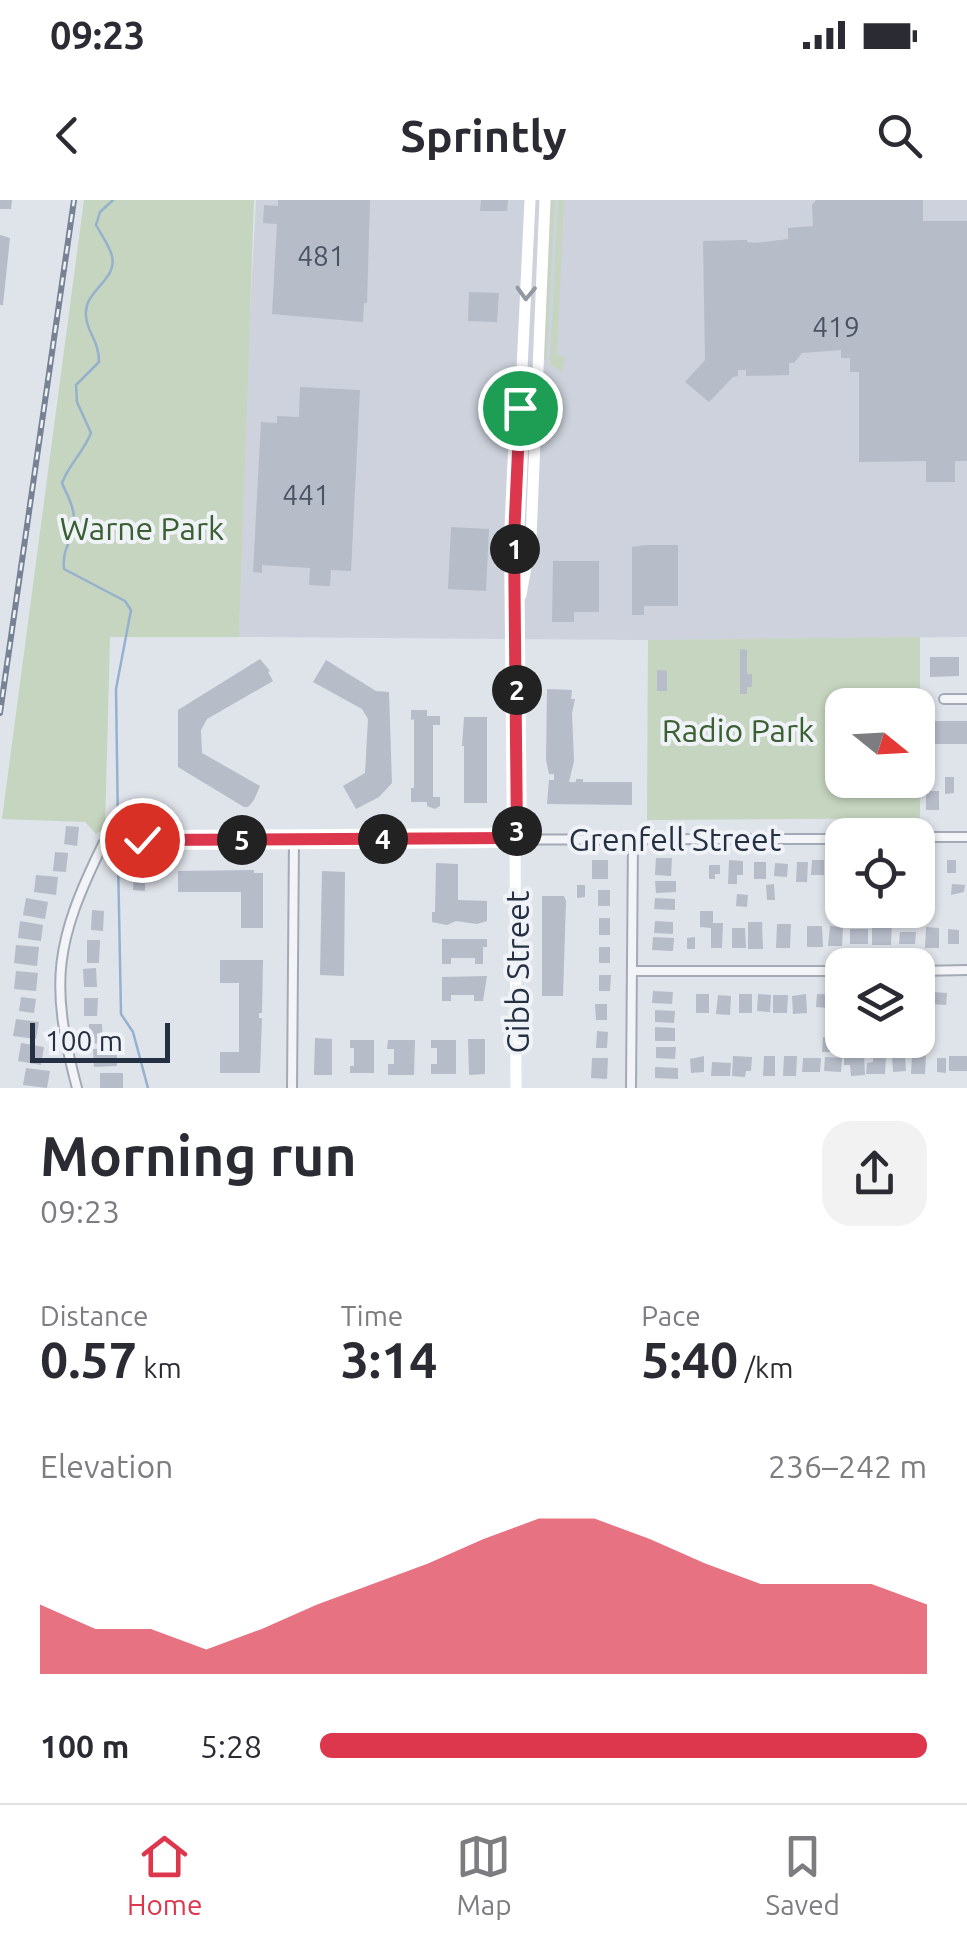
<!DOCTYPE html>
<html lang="en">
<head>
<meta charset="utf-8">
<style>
	body { margin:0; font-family:Ubuntu,sans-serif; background:#f2f2f3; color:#2b2b33; height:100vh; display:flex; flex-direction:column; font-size:38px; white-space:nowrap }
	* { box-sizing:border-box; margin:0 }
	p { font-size:32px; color:#7c7c81 }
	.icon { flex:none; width:55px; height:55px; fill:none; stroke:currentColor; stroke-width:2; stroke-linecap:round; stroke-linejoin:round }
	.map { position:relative; height:888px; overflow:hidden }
	.panel { display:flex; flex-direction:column; background:#fff; flex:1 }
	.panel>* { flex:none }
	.needle { width:65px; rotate:108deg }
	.controls { position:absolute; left:825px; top:488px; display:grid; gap:20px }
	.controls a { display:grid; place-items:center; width:110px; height:110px; border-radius:20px; background:#fff; box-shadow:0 2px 8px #0004; font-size:50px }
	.scale { position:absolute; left:30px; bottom:25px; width:140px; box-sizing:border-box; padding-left:10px; border:5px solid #263043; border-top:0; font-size:28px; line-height:35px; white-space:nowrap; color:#263043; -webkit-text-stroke:8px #eff2f7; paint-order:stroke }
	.pin { position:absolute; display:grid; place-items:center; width:85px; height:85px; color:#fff; margin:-42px; border:5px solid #fff; border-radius:50%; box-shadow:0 2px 10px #0007 }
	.km { position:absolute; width:50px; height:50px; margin:-25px; border-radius:50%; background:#222; color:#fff; font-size:28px; line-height:50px; text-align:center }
	.round { display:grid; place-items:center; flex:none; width:105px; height:105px; border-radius:30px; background:#f2f2f3 }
	.overview { display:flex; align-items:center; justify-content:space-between; height:170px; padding:0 40px }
	h1 { font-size:55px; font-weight:700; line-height:75px }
	.metrics { display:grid; grid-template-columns:repeat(3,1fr); gap:15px; height:170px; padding:10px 40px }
	.metrics div { display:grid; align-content:center }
	.metrics b { font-size:50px; font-weight:700 }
	.metrics small { font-size:28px; font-weight:400 }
	.metrics p { font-size:28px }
	.chart { height:280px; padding:20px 40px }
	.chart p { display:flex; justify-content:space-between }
	.chart svg { width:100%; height:180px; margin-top:10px; fill:#dd374e; opacity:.7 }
	ul { padding:0 40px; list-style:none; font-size:32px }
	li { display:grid; grid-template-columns:160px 120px 1fr; align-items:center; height:75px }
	li i { height:25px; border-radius:12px; background:#dd374e }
	.status { display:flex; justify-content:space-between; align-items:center; height:70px; padding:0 50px; background:#fff; direction:ltr }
	.status svg { height:28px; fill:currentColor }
	header { display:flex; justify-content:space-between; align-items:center; height:130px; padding:0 40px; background:#fff; font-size:45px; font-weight:700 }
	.dock { display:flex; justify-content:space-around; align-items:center; height:140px; border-top:2px solid #e1e1e2; background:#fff; font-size:28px; color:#7c7c81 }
	.dock a { display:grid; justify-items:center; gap:5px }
	.dock .current { color:#dd374e }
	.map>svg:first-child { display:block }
	.built { fill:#cdd2dc }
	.green { fill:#c5d5bf; fill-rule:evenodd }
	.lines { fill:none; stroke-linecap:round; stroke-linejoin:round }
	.stream { stroke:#96b1ce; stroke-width:2.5 }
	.building { fill:#b6bcc8 }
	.minor-casing { stroke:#a4aab5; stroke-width:12 }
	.minor { stroke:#f3f4f8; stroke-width:8 }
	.secondary { stroke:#fff; stroke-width:11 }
	.rail-casing { stroke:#778295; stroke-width:6 }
	.rail { stroke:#eff2f7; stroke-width:2.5; stroke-dasharray:8; stroke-linecap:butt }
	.oneway { stroke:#9298a1 }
	.route-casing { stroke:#fff; stroke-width:20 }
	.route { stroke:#dd374e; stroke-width:12 }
	.labels { text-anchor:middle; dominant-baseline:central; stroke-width:8; stroke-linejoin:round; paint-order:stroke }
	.number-label { font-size:28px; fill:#4a5364 }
	.park-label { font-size:32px; fill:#3a6032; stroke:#eff2f7 }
	.street-label { font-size:32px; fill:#263043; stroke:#eff2f7 }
</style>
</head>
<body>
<div class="status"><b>09:23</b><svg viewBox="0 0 49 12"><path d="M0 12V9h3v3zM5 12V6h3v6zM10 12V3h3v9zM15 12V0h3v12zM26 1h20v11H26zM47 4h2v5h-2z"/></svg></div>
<header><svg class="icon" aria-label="back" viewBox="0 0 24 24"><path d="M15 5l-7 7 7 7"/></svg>Sprintly<svg class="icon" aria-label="search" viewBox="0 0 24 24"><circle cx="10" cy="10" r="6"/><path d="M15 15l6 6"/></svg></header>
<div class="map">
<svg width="967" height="888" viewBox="0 0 967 888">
	<rect width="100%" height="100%" fill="#dfe3ea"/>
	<!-- built -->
	<path class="built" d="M256 0H967V437L648 440 239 437 248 152Z"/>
	<!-- green -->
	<path class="green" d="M84 0H254L239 437H110L105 629 96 634 85 622 2 619Z
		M551 0H555L546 164 544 156Z
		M558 0H564L557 155 565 157 562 173 550 164Z
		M920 437V618L647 620 648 440ZM842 505H918V580H842Z"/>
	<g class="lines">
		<!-- stream -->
		<path class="stream" d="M113 0 100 12 96 25C101 34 108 44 111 53 121 80 83 89 86 116 87 133 99 140 99 162L76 185 77 202 91 233C83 253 69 264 62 283 67 295 75 308 74 322 74 342 62 344 64 369L125 401 131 410 116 489 118 626
			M118 658 121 814 133 832 148 888"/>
	</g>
	<!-- building -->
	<path class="building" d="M0 0H12L11 9H0Z
		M278 0H370L367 103H364L363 122 272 114 277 24 263 23 264 5 278 6Z
		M481 0H508L507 11H480Z
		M816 0H923V21H967V261H955V282H926V261L859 262V172H850V158H841V150L802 153 794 163H789V175L746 176V170H738V176L733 177 709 202 685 182 705 160 703 41 747 40V42L755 43 788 39V28L813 26 812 5Z
		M0 35 10 38 3 105H0Z
		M469 92 499 93 497 122 468 121Z
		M300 187 360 190 351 371 331 370 330 386 309 385 310 368 262 365V373L253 372 261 222 277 223V216L299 217Z
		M451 327 489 329 486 391 448 389Z
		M646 345H678V406H644V415H632V347Z
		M553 361H599V412H574V422H552Z
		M740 449 747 450V474H752V487H747V494H740Z
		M930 457H959V476L930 477Z
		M260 459 270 471 268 472 273 481 207 519 201 530 202 553 260 586 254 600 248 607H244L178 567V510Z
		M326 460 376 491 389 492 392 583 379 597 356 609 343 586 365 573 368 519 362 509 313 482Z
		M657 470 667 471V491H657Z
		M547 489 572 490 571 499H575L572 513 574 561 569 582H576V579H583V582H632V605L547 604 549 580H554V574H549L546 560Z
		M411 510H427V516H440V525H433V597H440V606L435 609 427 606V602H411V588H414V519L411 520Z
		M464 517H487V603H464V546H462Z
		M929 521H967V544H929Z
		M945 577H954V593L945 594Z
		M926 591H939V610H926Z
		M66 626 79 627 77 646 64 644Z
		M55 652 68 653 66 672 53 671Z
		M656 658H672L671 676 655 675Z
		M592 660H608V679H592Z
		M729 660 743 661V675H737V684H728Z
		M812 660H824V675H811Z
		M947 660H956V673H947Z
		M834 661H842V678L833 677Z
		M924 661H933V672H923Z
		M754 662H766V679H754Z
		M797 662H808L807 682H796Z
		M436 663 458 664V700L487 701V721L477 724 456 721 447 725 432 722V712H435Z
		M775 663 788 664 787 677 774 676Z
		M709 665H720V674H715V679H709Z
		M134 669H145V691L133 690Z
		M254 670V673H263V728H241V692H178V671Z
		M322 671 345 672 344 776 320 775Z
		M36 675 58 677 56 695 34 692Z
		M655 681H676V692L656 693Z
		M774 684 775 700H767L766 685Z
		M952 684 965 685 964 692 951 695Z
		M577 685H585V697L577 698Z
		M598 690H610V706H598Z
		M737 694 748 695 747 707 736 706Z
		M542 696H564L566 701 563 796H542Z
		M26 698 48 702 45 719 23 715Z
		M655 698 675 699V710L654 709Z
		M92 710 104 711 103 731 91 730Z
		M700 711H713V723H723L722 748H711V728L700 727Z
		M921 714 927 715 926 724 913 727 914 717 920 718Z
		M599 718H610V735H599Z
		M20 721 43 725 41 741 18 738Z
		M655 721 673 722V734L654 733Z
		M748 722H762L763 749H748Z
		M872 722H892L891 745H872Z
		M777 724H791L790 748H776Z
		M807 726H822L823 747H807Z
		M830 726 843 727 842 746H828Z
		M926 727 939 728V748H925Z
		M732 728H745L746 748H732Z
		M850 729H868V744H850Z
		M948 729 959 730V744H948Z
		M900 732H916L915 744H899Z
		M653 737 674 738 673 751 652 750Z
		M695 737V749H687V738Z
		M442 739H487V747H483V764H475V758H451V764H442Z
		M87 740H100L99 763H87Z
		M16 745 39 747 37 766 14 763Z
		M599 747H610V763H599Z
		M220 760H263L262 813H259V818H262L260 873H220V852H239V783H220Z
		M96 768 97 787H84L83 769Z
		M16 771 38 773 36 791 14 789Z
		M599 775H611L610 791H599Z
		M487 776 483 801H474V795H451V801H442V777Z
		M653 791 673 792 672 804 652 803Z
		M932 792 947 793 946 805 931 804Z
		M918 793 927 794 926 813H918Z
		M696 794H709V813H696Z
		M739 794H752V813H739Z
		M758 794 771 795 770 812 757 811Z
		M806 794 807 813 793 814 792 796Z
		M817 794 842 795V809L816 807Z
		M718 795 731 796 730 815 716 814Z
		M773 795H788L787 813H773Z
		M21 797 36 799 34 813 19 811Z
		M84 798H98L97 816H84Z
		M595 804H607V820H596Z
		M655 810 675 811 674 823 655 822Z
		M16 819 39 822 36 839 13 836Z
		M89 824H102L103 843 89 844Z
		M655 827 675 828V841H655Z
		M597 831 608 832 607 848H596Z
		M823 837 831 838 830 852H822Z
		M315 838 332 839V875H314Z
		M468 839H485V874L469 875Z
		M350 840H374V873H350V866H354V848H350Z
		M388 840H415L414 875H388V864H394V849H387Z
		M431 840H456V874H431V864H437V848H431Z
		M21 843 44 847 41 865 18 861Z
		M656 847H676L675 859 656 858Z
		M117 848V866L94 867 93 849Z
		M844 855H864L865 875 851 876 850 865H844Z
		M905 855 906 871 893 872 892 856Z
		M912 855H926L925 874H911Z
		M704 856V872L691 873 690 859Z
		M733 856 752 857 751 871H746L745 877 732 876Z
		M764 856H775V876H763Z
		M784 856H797L796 876H783Z
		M873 856H886L885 874H866L867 863 873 862Z
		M949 856H967V871H949Z
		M825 857 842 858 841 872 824 871Z
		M592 858H608L607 879 591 878Z
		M803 858H821L820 872H802Z
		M937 858H946V873L937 872Z
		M712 862 731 863 730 876H711Z
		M655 867 678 868V879L655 878Z
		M26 868 50 871 47 888 23 885Z
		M100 873H123V888H100Z"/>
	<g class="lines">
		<defs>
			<path id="minor" d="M944 499H967
				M918 637H967
				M632 771H842
				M918 771 967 770
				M77 888C49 782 55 742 103 644L114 640 842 639
				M292 888 294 639
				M631 888 633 638"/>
		</defs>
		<!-- minor casing -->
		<use href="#minor" class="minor-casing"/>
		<!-- minor -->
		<use href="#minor" class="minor"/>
		<!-- secondary -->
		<path class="secondary" d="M521 395 531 338 545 0
			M516 888 514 338 530 0"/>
		<defs>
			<path id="rail" d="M0 513 74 0"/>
		</defs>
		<!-- rail casing -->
		<use href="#rail" class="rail-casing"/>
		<!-- rail -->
		<use href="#rail" class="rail"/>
	</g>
	<!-- one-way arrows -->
	<defs><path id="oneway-chevron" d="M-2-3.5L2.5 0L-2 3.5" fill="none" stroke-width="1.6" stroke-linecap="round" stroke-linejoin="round" transform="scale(2.5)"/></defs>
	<use class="oneway" href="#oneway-chevron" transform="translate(526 93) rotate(92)"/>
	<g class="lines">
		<defs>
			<path id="route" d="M142 640 517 638 514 338 520 208"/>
		</defs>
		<!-- route casing -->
		<use href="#route" class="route-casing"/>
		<!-- route -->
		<use href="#route" class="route"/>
	</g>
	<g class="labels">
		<!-- number labels -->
		<g class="number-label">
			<text x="321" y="55">481</text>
			<text x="836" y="126">419</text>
			<text x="306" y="294">441</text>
		</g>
		<!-- park labels -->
		<g class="park-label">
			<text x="142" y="328">Warne Park</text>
			<text x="738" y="530">Radio Park</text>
		</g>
		<!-- street labels -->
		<g class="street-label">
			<text x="675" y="639">Grenfell Street</text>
			<text transform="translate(517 772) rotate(-90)">Gibb Street</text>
		</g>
	</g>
</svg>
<div class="controls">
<a><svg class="needle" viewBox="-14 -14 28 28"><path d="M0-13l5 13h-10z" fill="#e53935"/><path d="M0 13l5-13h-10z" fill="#7c7c81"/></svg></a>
<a><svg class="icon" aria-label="locate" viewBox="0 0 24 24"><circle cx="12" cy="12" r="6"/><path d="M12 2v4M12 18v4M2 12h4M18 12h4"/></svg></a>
<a><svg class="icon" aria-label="layers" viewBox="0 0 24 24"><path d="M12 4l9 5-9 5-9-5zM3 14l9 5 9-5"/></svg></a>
</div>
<div class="scale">100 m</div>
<div class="pin" style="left:520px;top:208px;background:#1e9e55"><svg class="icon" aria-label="arrive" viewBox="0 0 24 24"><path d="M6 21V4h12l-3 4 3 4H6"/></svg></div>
<div class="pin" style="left:142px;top:640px;background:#d93025"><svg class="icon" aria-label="check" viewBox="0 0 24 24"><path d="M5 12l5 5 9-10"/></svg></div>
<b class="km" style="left:515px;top:349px">1</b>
<b class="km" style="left:517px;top:490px">2</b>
<b class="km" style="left:517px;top:631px">3</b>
<b class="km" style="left:383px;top:639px">4</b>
<b class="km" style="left:242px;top:640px">5</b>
</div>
<section class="panel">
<div class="overview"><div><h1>Morning run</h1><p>09:23</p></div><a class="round"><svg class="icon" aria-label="share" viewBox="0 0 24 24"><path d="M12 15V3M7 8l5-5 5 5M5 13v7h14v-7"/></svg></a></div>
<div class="metrics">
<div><p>Distance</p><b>0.57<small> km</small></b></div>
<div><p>Time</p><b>3:14</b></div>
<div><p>Pace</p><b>5:40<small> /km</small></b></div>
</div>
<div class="chart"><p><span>Elevation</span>236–242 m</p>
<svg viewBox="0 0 160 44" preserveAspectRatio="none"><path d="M0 44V27L10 33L20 33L30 38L40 33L50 27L60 22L70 17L80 11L90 6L100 6L110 11L120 17L130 22L140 22L150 22L160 27V44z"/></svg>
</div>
<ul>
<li><b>100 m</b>5:28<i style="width:100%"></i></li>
</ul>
</section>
<nav class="dock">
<a class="current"><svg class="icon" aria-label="home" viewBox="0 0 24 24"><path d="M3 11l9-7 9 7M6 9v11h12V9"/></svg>Home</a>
<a><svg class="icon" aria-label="map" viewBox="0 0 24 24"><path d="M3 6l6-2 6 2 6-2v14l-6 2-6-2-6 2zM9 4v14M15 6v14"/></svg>Map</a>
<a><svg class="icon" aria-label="saved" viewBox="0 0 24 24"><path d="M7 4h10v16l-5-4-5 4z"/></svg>Saved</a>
</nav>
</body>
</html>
